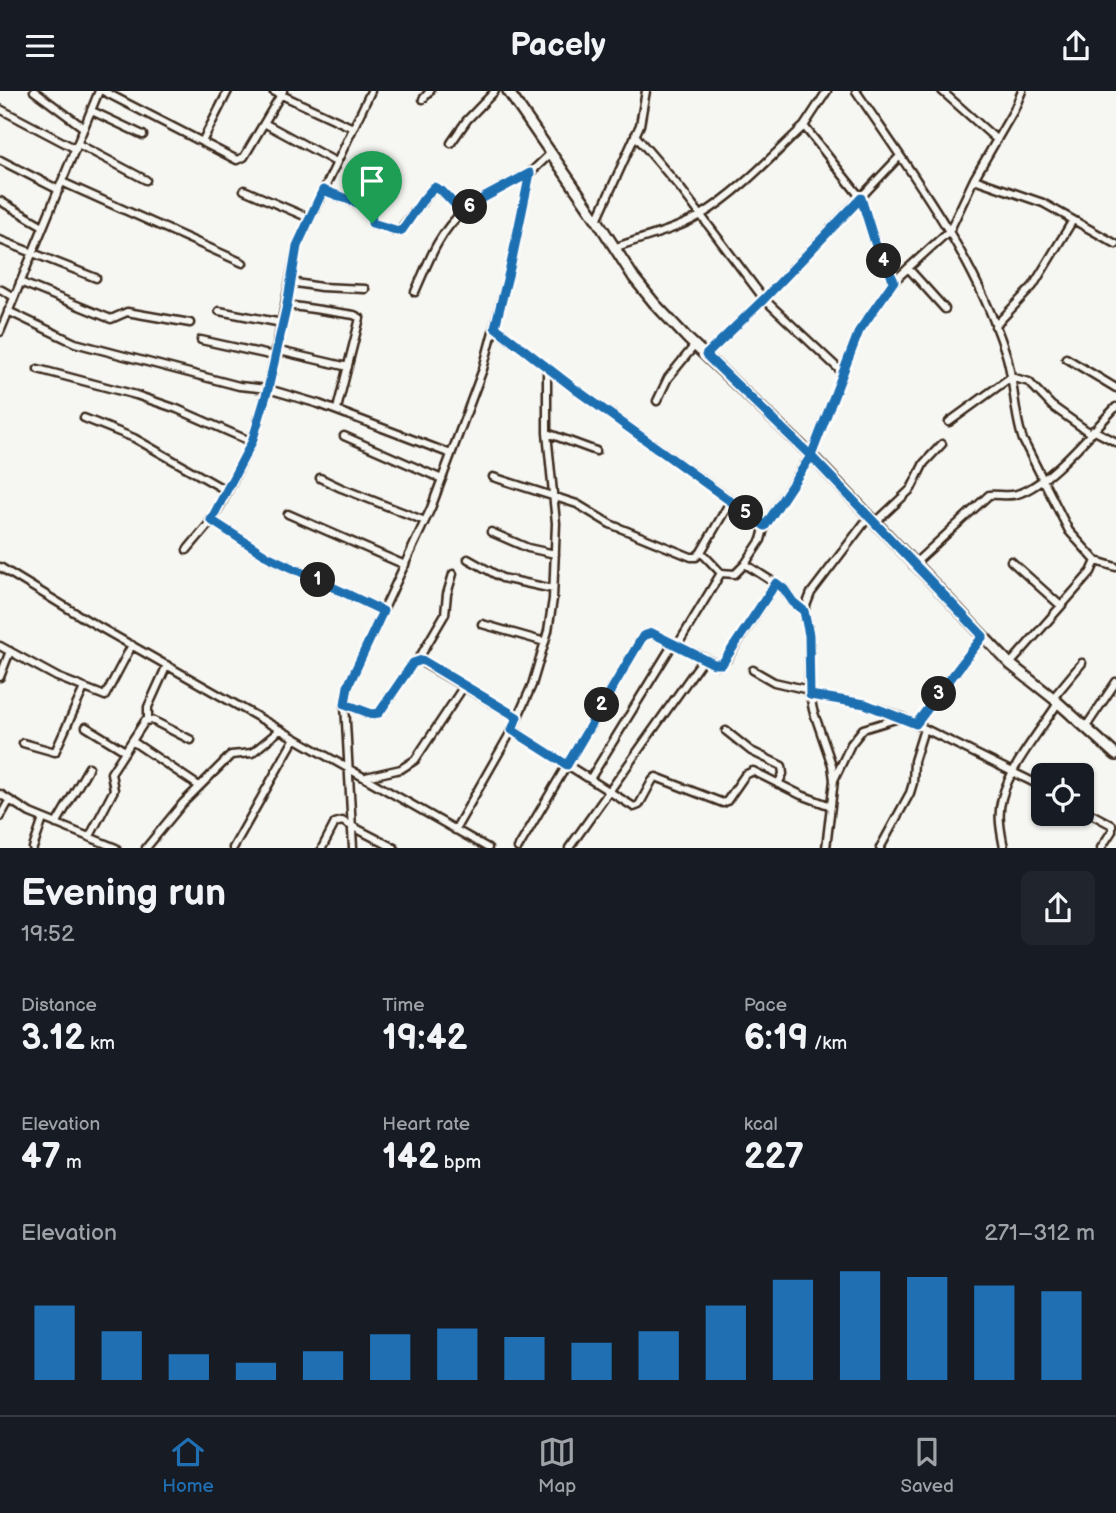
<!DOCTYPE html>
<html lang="en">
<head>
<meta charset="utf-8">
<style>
	body { margin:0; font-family:"Balsamiq Sans",sans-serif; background:#20242c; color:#f1f3f6; height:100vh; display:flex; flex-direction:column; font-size:26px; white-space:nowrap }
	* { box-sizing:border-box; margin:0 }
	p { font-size:23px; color:#9ea1a6 }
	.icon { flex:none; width:38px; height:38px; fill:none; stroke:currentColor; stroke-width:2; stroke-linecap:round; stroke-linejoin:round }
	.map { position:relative; height:757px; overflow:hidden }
	.panel { display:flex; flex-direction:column; background:#171b24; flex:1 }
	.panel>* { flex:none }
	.controls { position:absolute; left:1031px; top:672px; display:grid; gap:14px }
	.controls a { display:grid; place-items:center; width:63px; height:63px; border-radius:10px; background:#171b24; box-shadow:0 2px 5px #0004; font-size:35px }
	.pin { position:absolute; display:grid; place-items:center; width:60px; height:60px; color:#fff; margin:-72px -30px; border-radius:50% 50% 50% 0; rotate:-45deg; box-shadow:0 0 7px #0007 }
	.pin .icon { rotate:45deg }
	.km { position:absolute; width:35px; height:35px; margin:-18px; border-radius:50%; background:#222; color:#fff; font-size:19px; line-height:35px; text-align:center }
	.round { display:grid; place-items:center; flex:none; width:74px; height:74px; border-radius:10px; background:#20242c }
	.summary { display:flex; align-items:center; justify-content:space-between; height:119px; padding:0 21px }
	h1 { font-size:38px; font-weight:700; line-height:52px }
	.stats { display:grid; grid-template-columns:repeat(3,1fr); gap:10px; height:119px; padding:7px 21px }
	.stats div { display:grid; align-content:center }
	.stats b { font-size:35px; font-weight:700 }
	.stats small { font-size:19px; font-weight:400 }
	.stats p { font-size:19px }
	.chart { height:196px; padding:14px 21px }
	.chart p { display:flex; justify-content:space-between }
	.chart svg { width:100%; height:126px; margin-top:7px; stroke:#1f6fb2; stroke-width:6 }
	header { display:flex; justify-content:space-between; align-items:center; height:91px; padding:0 21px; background:#171b24; font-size:32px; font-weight:700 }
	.tab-bar { display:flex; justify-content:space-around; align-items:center; height:98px; border-top:2px solid #363941; background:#171b24; font-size:19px; color:#9ea1a6 }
	.tab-bar a { display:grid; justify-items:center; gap:4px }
	.tab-bar .on { color:#1f6fb2 }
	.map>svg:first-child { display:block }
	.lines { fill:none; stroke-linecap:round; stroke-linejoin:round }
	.street-casing { stroke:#3b2a1e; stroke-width:11 }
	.secondary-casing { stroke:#3b2a1e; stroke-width:14 }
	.street { stroke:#f6f6f2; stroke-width:6 }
	.secondary { stroke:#f6f6f2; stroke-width:9 }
	.route-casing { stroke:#fff; stroke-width:14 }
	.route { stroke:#1f6fb2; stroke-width:9 }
</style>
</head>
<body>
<header><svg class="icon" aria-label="menu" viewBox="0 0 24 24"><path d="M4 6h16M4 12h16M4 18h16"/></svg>Pacely<svg class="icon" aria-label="share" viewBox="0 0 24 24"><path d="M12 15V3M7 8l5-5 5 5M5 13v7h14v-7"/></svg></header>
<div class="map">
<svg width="1116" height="757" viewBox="0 0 1116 757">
	<rect width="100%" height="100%" fill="#f6f6f2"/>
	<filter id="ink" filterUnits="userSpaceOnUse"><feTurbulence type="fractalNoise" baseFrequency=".0143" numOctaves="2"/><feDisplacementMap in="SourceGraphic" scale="14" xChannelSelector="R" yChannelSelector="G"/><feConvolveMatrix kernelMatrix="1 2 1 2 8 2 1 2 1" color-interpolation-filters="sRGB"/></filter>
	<g filter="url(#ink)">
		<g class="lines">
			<defs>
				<path id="street" d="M34 0 84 37
					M103 0 237 69 244 66 283 0
					M273 0 353 37
					M856 0C912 83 973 163 1005 260 1015 289 1013 320 1023 349L1069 440 1096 470 1091 481 1010 573
					M942 0 997 49
					M423 8 430 0
					M0 18 76 58
					M92 20 143 44
					M264 32 336 71
					M804 35 827 0
					M635 44 681 98 764 208 843 282
					M202 51 228 0
					M451 52 467 29 495 0
					M78 53 146 89
					M0 69 59 99
					M974 88 1043 112 1116 153
					M62 91 243 172
					M244 99 309 127
					M323 99 368 116 371 118 372 132 399 140 434 96 442 100 462 121
					M0 110 43 135
					M597 129 640 34 646 0
					M0 149 96 187
					M614 157C643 146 674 140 701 124 739 101 772 65 804 35L861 107 875 152 894 190
					M908 177 945 218
					M20 191 111 228 127 221 190 232
					M290 191 321 196 365 198
					M0 198 14 206
					M415 201C427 174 439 140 463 121 483 105 507 94 530 82
					M287 214 354 224 360 227 337 318
					M8 220 75 252 239 295 268 298 319 313 451 363
					M219 220 282 232
					M995 235 1033 195 1073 129
					M495 236 575 298 765 434 811 364 859 240 894 190 950 139 974 88 1014 19 1022 0
					M0 241 99 0
					M201 249 274 265
					M275 259 348 276
					M706 264 764 208 900 65
					M1066 267 1116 297
					M38 278 136 304 177 318 252 351
					M657 310 668 287 695 254
					M84 327 134 347 227 400
					M949 331 1011 286 1029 291 1052 315 1090 342
					M1093 339 1116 351
					M547 342 596 360
					M344 345 442 388
					M493 386 577 413 610 433 691 466H696L701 461 730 411
					M320 387 341 397 425 430
					M288 423 405 474
					M211 429 267 465 383 520
					M875 432 911 398 924 372 942 353
					M765 434 761 449 745 473 784 498 793 511 804 520
					M491 441 528 457 555 463
					M187 459 208 434 220 415 252 351 268 298 297 155 371 0
					M701 461 721 482 735 483 745 473
					M468 468 502 487 553 498
					M1011 470 1061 515
					M1096 470 1116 476
					M913 474 989 404C998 403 1008 406 1017 403 1049 394 1092 340 1116 316
					M0 476 87 529 488 757
					M482 533 545 551
					M0 555 57 586 105 605 132 554
					M677 555 721 482
					M418 569 445 523 447 503 453 483
					M753 579 774 591 809 599
					M0 586 10 560
					M810 604 865 613 901 626 1043 696
					M1053 607 1082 572
					M345 613 372 623 379 622 413 572 418 569 517 626
					M148 628V616L167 574
					M916 633 983 545
					M86 636 125 660
					M1085 637 1116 591
					M512 639 634 716 639 714 652 690 656 686 723 712 727 710 745 684 753 680 801 704 831 715
					M726 640 751 660 782 675 783 683 778 693
					M132 650 199 695
					M23 652 55 661 84 597
					M366 686 401 678 415 669 464 595
					M590 688 673 553
					M834 689 851 653 863 638 899 627
					M0 703 30 722 116 757
					M1082 718 1112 734V740L1101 757
					M0 726 9 710
					M56 733 89 676
					M455 739 512 639 532 594 548 540 553 508 556 432 547 342V276
					M90 745 114 699 111 682 145 630 152 629 191 649
					M33 757 43 728
					M146 757 183 712 231 664 252 662 280 639
					M233 757 295 647
					M322 757 335 732 342 730 394 757
					M353 757 345 613 348 595 431 417 483 278 511 173 530 82 551 62
					M518 757 643 545 651 542 704 567
					M569 757 704 567 718 574 727 568 776 492
					M826 757 834 689 832 674 813 619 809 599V544L804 520 811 502 868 427
					M880 757 910 702 913 692 914 670 924 638
					M1004 757C1001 741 997 724 1002 707 1010 676 1040 640 1058 612"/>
				<path id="secondary" d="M508 0 597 129 634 187 655 213 688 248 811 364 1010 573 1053 607 1116 664"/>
			</defs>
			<!-- street casing -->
			<use href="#street" class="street-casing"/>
			<!-- secondary casing -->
			<use href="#secondary" class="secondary-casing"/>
			<!-- street -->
			<use href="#street" class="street"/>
			<!-- secondary -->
			<use href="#secondary" class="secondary"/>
		</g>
	</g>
	<g class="lines" filter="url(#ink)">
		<defs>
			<path id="route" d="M372 132 371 118 368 116 323 99 297 155 287 214 268 298 252 351 211 429 267 465 383 520 348 595 345 613 372 623 379 622 413 572 422 569 517 626 512 639 567 674 643 545 652 542 714 573H722L776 492 784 498 793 511 804 520 809 544 810 604 865 613 916 633 983 545 811 365 859 240 894 190 875 152 861 107 764 208 706 264 811 365 765 435 575 298 495 236 511 173 530 82 485 106 462 121 442 100 434 96 422 110 402 139 399 140 372 132"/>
		</defs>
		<!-- route casing -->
		<use href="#route" class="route-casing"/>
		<!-- route -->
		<use href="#route" class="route"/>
	</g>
</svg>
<div class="controls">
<a><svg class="icon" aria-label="locate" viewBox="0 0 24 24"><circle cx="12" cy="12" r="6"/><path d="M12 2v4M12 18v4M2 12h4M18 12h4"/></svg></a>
</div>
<div class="pin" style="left:372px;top:132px;background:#1e9e55"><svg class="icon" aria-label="arrive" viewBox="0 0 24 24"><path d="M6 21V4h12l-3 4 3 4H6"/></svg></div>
<b class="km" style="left:318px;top:489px">1</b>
<b class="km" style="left:602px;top:614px">2</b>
<b class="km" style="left:939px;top:603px">3</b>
<b class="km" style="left:884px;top:170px">4</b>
<b class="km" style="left:746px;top:422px">5</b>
<b class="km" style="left:470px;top:116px">6</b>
</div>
<section class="panel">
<div class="summary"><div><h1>Evening run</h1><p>19:52</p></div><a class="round"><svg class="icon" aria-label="share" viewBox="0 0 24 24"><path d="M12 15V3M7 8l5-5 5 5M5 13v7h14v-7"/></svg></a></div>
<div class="stats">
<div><p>Distance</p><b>3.12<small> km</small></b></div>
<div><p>Time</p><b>19:42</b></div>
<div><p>Pace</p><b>6:19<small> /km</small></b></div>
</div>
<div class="stats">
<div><p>Elevation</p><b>47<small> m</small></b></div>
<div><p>Heart rate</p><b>142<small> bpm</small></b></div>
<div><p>kcal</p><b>227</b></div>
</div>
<div class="chart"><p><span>Elevation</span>271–312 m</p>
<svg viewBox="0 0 160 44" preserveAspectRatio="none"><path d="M5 44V18M15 44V27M25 44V35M35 44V38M45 44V34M55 44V28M65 44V26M75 44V29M85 44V31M95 44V27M105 44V18M115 44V9M125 44V6M135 44V8M145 44V11M155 44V13"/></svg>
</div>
</section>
<nav class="tab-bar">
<a class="on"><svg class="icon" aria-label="home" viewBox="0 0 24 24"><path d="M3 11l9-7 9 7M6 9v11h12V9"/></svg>Home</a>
<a><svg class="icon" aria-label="map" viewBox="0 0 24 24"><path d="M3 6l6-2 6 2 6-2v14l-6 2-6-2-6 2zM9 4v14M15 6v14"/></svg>Map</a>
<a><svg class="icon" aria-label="saved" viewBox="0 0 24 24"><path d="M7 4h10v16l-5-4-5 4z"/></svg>Saved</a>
</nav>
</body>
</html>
